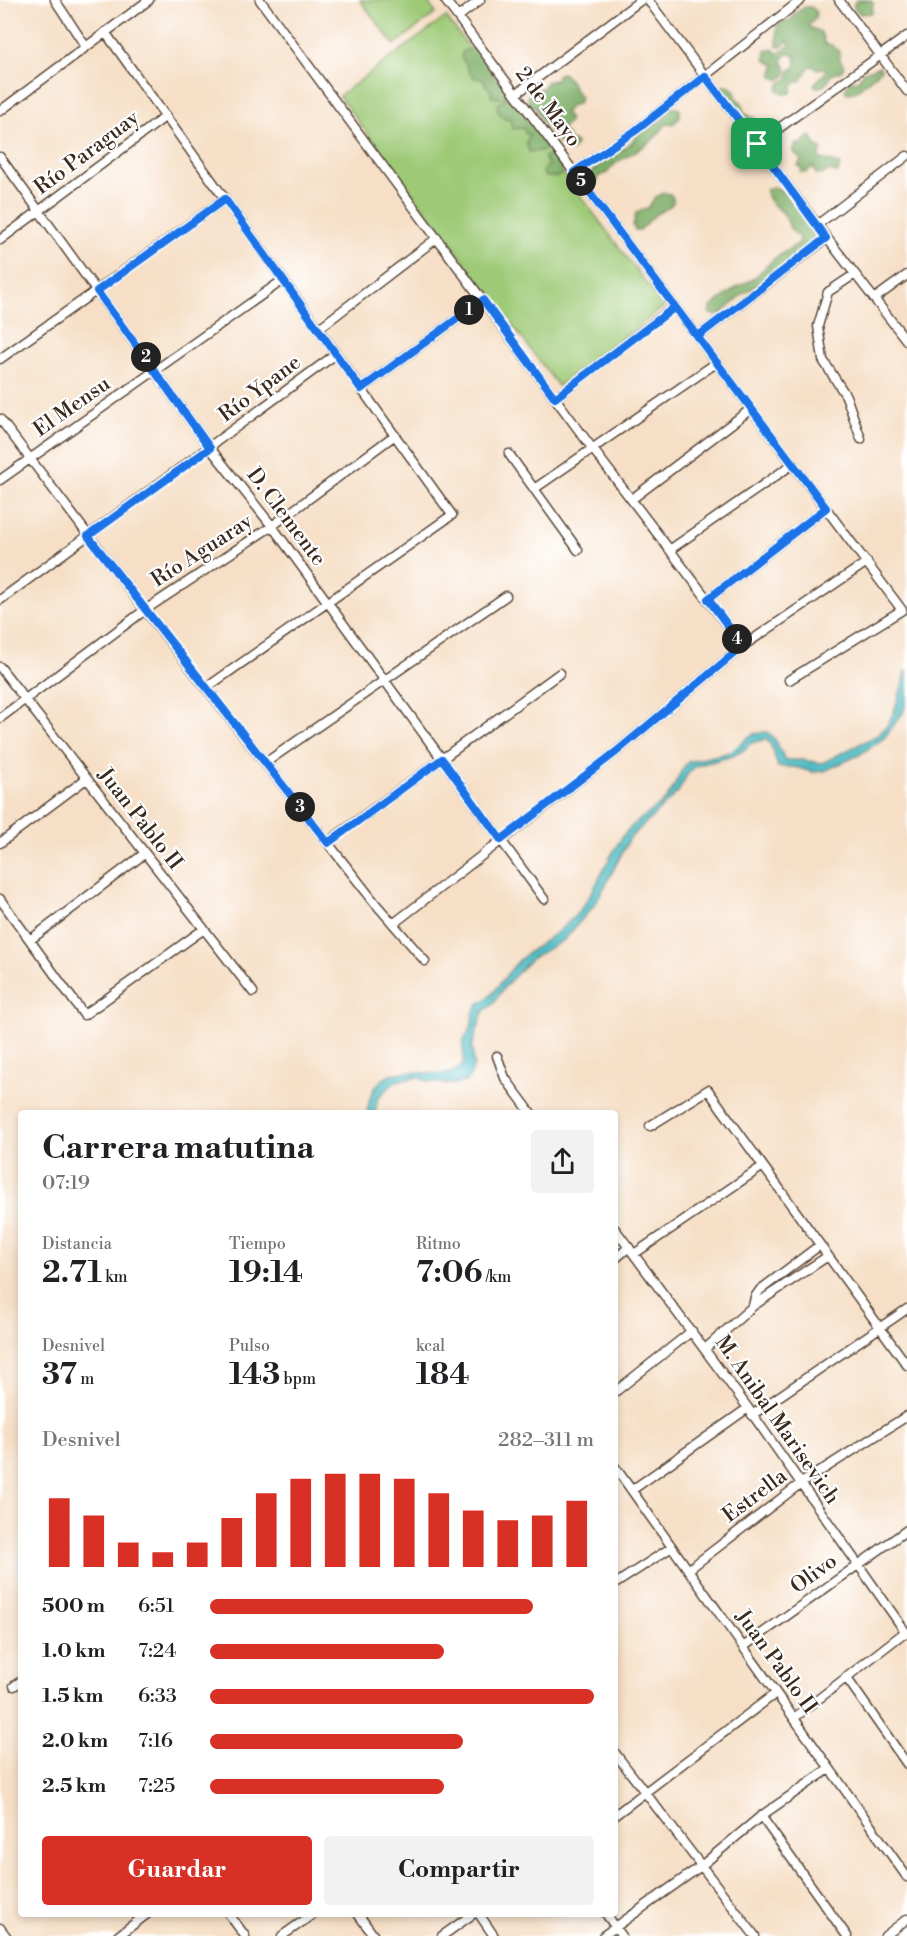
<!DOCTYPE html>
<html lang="es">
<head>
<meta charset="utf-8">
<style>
	body { margin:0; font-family:"Libre Bodoni",serif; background:#f2f2f2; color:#202124; height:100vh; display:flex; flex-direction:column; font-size:22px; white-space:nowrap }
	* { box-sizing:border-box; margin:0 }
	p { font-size:20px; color:#757577 }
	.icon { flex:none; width:33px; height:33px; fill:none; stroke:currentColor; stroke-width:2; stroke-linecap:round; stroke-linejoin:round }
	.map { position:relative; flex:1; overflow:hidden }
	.panel { position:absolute; left:18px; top:1110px; width:600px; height:807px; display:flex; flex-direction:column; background:#fff; border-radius:6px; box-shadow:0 3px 9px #0003 }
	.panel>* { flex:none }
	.pin { position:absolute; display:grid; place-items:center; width:51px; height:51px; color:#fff; margin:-26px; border-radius:12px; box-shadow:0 3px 9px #0006 }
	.km { position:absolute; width:30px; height:30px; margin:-15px; border-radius:50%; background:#222; color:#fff; font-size:16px; line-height:30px; text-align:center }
	.round { display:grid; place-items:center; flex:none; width:63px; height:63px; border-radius:6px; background:#f2f2f2 }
	.head { display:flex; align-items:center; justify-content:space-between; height:102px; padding:0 24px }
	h1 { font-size:33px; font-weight:700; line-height:45px }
	.stats { display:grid; grid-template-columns:repeat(3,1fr); gap:9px; height:102px; padding:6px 24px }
	.stats div { display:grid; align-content:center }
	.stats b { font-size:30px; font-weight:700 }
	.stats small { font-size:16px; font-weight:400 }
	.stats p { font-size:16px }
	.chart { height:168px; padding:12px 24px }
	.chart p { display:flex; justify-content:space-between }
	.chart svg { width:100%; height:108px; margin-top:6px; stroke:#d93025; stroke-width:6 }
	.action { display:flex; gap:12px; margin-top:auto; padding:12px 24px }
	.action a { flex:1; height:69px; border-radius:6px; background:#d93025; color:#fff; font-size:24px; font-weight:700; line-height:69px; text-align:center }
	.action a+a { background:#f2f2f2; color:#202124 }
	ul { padding:0 24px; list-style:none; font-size:20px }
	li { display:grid; grid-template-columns:96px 72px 1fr; align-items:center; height:45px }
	li i { height:15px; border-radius:8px; background:#d93025 }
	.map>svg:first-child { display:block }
	.green { fill:#9eca77; stroke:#6c7a4a; stroke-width:1.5 }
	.forest { fill:#7eae68; stroke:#5c6c43; stroke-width:1.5 }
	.water { fill:#4dbbc3; stroke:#447270; stroke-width:1.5 }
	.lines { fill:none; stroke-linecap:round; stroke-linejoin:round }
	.stream { stroke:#4dbbc3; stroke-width:2 }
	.minor-casing { stroke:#574537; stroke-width:11 }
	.minor { stroke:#fff; stroke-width:8 }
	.route-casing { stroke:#fff; stroke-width:12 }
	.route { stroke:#1a73e8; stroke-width:8 }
	.labels { text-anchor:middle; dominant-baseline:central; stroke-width:4.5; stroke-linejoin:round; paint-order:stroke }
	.street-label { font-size:21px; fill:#3b2a1e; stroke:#fff }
</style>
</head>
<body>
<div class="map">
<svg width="907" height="1936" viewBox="0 0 907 1936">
	<rect width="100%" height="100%" fill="#fff"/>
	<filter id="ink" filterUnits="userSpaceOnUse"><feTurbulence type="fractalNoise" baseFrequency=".0167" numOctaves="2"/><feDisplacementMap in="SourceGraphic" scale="12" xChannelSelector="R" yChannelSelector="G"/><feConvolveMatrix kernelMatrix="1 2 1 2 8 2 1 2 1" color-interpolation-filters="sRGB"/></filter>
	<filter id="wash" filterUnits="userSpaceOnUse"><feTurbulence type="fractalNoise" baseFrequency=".008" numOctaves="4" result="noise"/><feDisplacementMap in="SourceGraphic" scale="24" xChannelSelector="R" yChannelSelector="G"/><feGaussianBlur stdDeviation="1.35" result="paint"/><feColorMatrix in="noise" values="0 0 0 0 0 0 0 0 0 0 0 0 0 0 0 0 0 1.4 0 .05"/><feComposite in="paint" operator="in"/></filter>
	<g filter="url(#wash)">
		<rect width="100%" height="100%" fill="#f6dfc6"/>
		<!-- green -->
		<path class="green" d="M360 0H426L436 13 394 45Z
			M446 17 664 307 558 386 339 96Z"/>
		<!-- forest -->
		<path class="forest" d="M857 0H871L873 3 872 13 860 14 854 8V3Z
			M805 7H811L816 11V17L809 24V27L821 32 825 44 831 45 839 51 840 60 844 66 842 71 831 75C828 82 825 88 816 87L814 84 825 73 826 70 823 68 817 69 812 66 809 67 802 80 793 84 791 93 784 94 778 90V87L782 82 788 79 789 72 796 66 795 56 789 53 784 57 782 63 785 65C789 71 785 78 779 80L772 76 775 65 765 60 766 50 773 48 777 54 789 46 790 43 787 41 782 47 777 46V26L783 21 791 20 795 13Z
			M477 47C482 54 492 68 493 76L506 85 507 92 504 98H494L491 96V90L486 86 483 79C467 80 470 66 461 58L463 51Z
			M880 66 881 70 855 92 848 93 845 91 848 82 858 80 864 72Z
			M563 73C574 82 572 89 580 97L578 104 572 105 565 112 570 120 562 129 570 140 575 142 576 145 572 151 566 150 563 144 557 141 556 135 549 132 548 125 542 121 535 107 528 104V95L533 94 536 89 543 88 546 82 555 80 558 74Z
			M722 86H729L735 91 736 98 742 103 744 113 754 118 755 124 751 130H748L719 90Z
			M507 98 514 99 526 111V121L534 126 535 132 540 134 548 144 543 151 529 152 526 142 530 135 525 133 524 128 513 129 510 119 503 117 497 110 498 104Z
			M670 108H677L680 110V117C676 122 672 126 666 124 660 133 650 143 641 148 628 156 615 161 606 174L600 175 596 184H590L586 179C594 165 620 153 633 141 636 137 638 133 642 130 649 126 657 123 664 119V113Z
			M811 136 815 144 822 150 819 157 821 159 840 164 838 173 828 171 822 175 816 174 813 166 807 172H801V167L798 166 801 160 793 151 796 144H802L805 139Z
			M551 153C556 156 562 168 562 174L556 177H546L543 173 544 168 548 165 544 157Z
			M772 187C787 189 787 200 796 208 805 218 816 226 814 241L776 272 742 295 722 313 715 316 709 313 711 307 737 287 753 279 775 258 799 243 800 239C797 235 793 232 790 228 788 223 786 216 781 211 774 205 765 201 767 189Z
			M664 193 670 194 673 198V203L668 208 656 214 640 230H635L633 226 636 213 649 207 654 198Z"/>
		<!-- water -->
		<path class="water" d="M907 670V699L903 713 884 738 859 755 824 771 813 772 794 767H778L771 745 766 739 751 743 744 750 733 756 695 766 687 775 678 792 630 838 596 903 564 940 532 958 506 985 492 1005 483 1012 472 1046 474 1065 471 1075 467 1081 457 1084H446L426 1081 419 1077 396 1081 378 1098 375 1113H367C376 1041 445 1092 462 1065 466 1059 462 1050 463 1043 464 1037 469 1032 471 1027 473 1019 472 1011 478 1005 481 1001 488 999 492 994 502 982 511 966 524 956 543 941 564 930 580 910 599 887 607 856 626 832 638 817 660 810 670 793 677 783 679 771 688 762 702 758 717 756 731 752 747 746 740 733 767 732L775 739 785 760H803L822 763 878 735 887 726 894 712Z"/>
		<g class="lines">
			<!-- stream -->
			<path class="stream" d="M730 753 739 745"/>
		</g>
	</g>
	<g filter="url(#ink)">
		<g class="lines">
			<defs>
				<path id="minor" d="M55 0 86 47
					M260 0 592 448 743 646
					M445 0 902 610 789 680
					M648 0 827 238 907 341
					M839 0 907 91
					M458 17 480 0
					M105 32 452 515 206 688
					M516 94 641 0
					M0 111 149 0
					M757 144 907 36
					M0 157 210 448 272 526 544 899
					M574 172 635 131 801 0
					M817 225 907 156
					M0 240 166 116
					M855 274 828 292 818 326 823 360 846 396 861 439
					M874 299 907 275
					M318 329 437 238
					M697 337 827 238
					M0 359 225 199
					M361 389 483 300
					M555 398 674 307
					M0 419 145 610 375 903 425 961
					M509 454 578 550
					M0 480 283 280
					M534 489 716 363
					M632 499 751 409
					M671 549 793 464
					M708 599 826 508
					M0 600 336 354
					M0 667 253 992
					M0 718 145 610 272 526 395 435
					M265 763 506 596
					M328 842 560 673
					M0 843 86 779
					M0 899 84 1015 204 929
					M393 924 616 752 743 646 867 562
					M30 940 144 854
					M497 1056 505 1078 531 1113
					M650 1126 708 1090 907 1365
					M615 1229 748 1408 907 1634
					M820 1245 760 1290 755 1297 753 1306 828 1256
					M634 1254 763 1166
					M615 1259 629 1247
					M705 1349 753 1306
					M615 1392 692 1331
					M752 1415 907 1309
					M615 1467 907 1877
					M632 1490 748 1408
					M688 1570 800 1484 907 1416
					M615 1584 672 1547
					M743 1647 907 1530
					M846 1677 907 1764
					M14 1686 21 1681
					M794 1718 905 1632
					M615 1753 755 1936
					M615 1815 776 1693
					M761 1816 847 1936
					M229 1914 245 1936
					M358 1914 374 1936
					M479 1914 494 1936
					M606 1914 622 1936
					M0 1928 6 1936
					M118 1936 147 1914
					M282 1936 313 1914
					M442 1936 473 1914
					M603 1936 701 1866 761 1816 829 1769
					M885 1936 907 1919"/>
			</defs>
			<!-- minor casing -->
			<use href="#minor" class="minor-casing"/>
			<!-- minor -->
			<use href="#minor" class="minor"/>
		</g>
	</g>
	<g class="lines" filter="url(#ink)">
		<defs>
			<path id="route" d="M757 144 826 238 697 337 675 307 555 398 483 300 361 389 225 199 97 291 210 448 88 536 328 843 442 759 501 840 616 752 743 646 708 599 826 508C741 396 658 284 574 172L635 131 705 76 757 144"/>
		</defs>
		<!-- route casing -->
		<use href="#route" class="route-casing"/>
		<!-- route -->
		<use href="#route" class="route"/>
	</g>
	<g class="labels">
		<!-- street labels -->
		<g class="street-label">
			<text transform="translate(548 107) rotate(53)">2 de Mayo</text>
			<text transform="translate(87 153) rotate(-37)">Río Paraguay</text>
			<text transform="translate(260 389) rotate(-37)">Río Ypane</text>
			<text transform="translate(72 407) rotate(-35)">El Mensu</text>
			<text transform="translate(286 517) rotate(53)">D. Clemente</text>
			<text transform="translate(202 551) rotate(-33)">Río Aguaray</text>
			<text transform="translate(140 819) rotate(52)">Juan Pablo II</text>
			<text transform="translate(777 1420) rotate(55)">M. Anibal Marisevich</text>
			<text transform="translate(755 1496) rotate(-37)">Estrella</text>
			<text transform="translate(814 1574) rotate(-36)">Olivo</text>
			<text transform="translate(776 1662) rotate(54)">Juan Pablo II</text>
		</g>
	</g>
</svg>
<div class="pin" style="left:757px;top:144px;background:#1e9e55"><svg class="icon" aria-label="arrive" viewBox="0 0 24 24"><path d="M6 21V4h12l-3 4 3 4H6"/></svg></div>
<b class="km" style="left:469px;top:310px">1</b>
<b class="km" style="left:146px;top:357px">2</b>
<b class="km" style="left:300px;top:807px">3</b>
<b class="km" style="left:737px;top:639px">4</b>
<b class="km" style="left:581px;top:181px">5</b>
<section class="panel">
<div class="head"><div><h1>Carrera matutina</h1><p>07:19</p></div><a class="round"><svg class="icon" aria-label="share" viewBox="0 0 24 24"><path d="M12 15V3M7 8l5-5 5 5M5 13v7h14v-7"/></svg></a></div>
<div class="stats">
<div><p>Distancia</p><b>2.71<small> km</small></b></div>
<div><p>Tiempo</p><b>19:14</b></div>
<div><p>Ritmo</p><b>7:06<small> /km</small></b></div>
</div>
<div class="stats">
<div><p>Desnivel</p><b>37<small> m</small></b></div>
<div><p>Pulso</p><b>143<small> bpm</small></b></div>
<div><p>kcal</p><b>184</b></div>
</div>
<div class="chart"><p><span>Desnivel</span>282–311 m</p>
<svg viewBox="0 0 160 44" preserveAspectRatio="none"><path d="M5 44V16M15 44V23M25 44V34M35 44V38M45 44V34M55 44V24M65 44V14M75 44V8M85 44V6M95 44V6M105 44V8M115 44V14M125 44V21M135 44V25M145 44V23M155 44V17"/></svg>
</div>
<ul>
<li><b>500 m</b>6:51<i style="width:84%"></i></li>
<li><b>1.0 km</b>7:24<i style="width:61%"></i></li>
<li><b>1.5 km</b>6:33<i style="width:100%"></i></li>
<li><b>2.0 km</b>7:16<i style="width:66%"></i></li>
<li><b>2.5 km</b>7:25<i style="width:61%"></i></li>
</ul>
<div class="action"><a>Guardar</a><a>Compartir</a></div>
</section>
</div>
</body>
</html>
